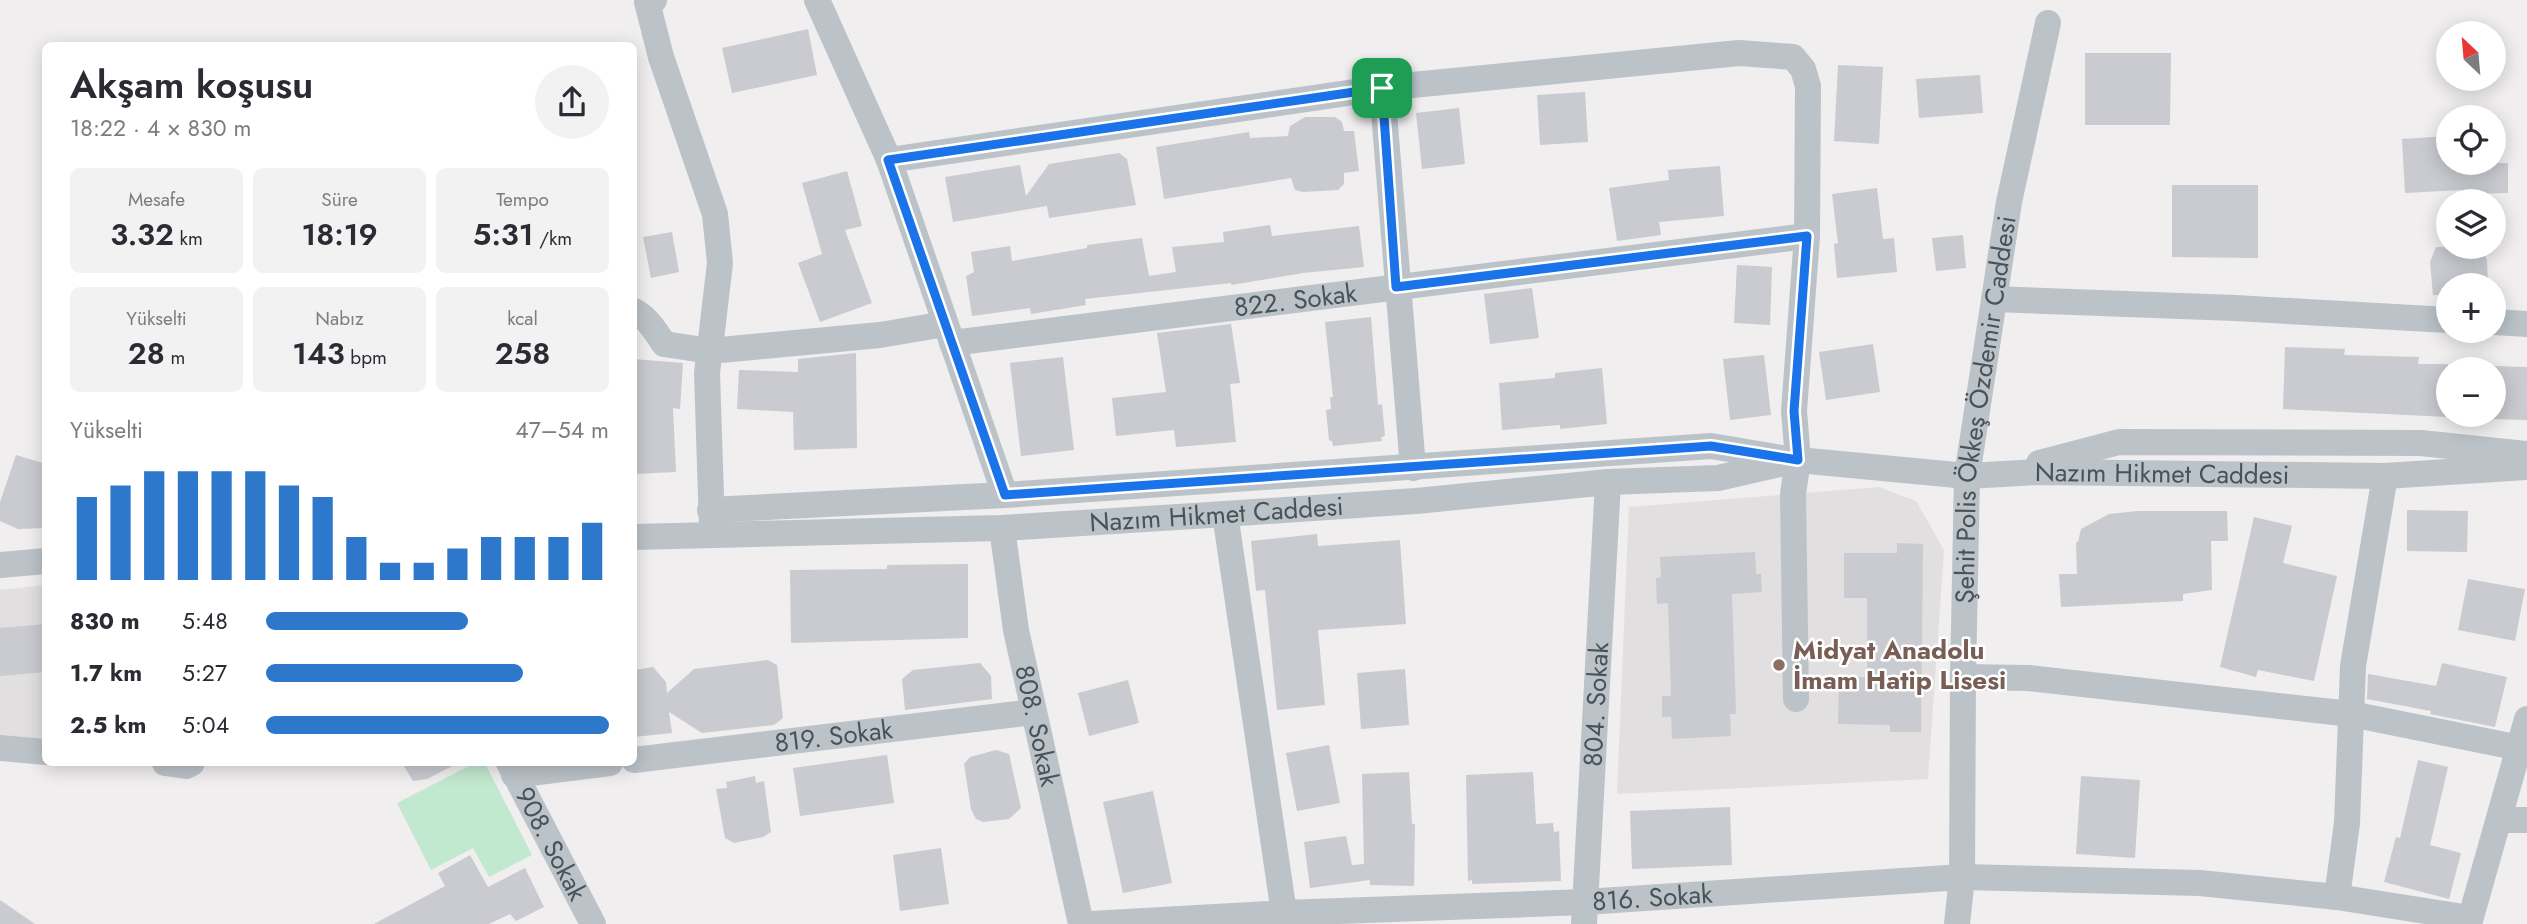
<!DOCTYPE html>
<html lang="tr">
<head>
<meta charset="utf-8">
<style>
	body { margin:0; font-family:Jost,sans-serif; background:#f2f2f3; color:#2b2b33; height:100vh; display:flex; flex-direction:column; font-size:26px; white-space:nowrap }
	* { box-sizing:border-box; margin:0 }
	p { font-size:23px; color:#7c7c81 }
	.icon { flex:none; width:38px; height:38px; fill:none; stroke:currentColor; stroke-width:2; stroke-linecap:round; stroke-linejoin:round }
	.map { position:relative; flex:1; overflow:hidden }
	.sheet { position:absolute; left:42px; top:42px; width:595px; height:724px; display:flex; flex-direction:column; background:#fff; border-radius:10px; box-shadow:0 4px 18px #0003 }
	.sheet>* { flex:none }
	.needle { width:46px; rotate:334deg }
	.buttons { position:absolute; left:2436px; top:21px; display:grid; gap:14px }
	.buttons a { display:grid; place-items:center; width:70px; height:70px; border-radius:50%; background:#fff; box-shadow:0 4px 18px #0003; font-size:35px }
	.pin { position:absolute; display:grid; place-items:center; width:60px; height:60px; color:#fff; margin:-30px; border-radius:14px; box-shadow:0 4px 10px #0006 }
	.round { display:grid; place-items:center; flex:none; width:74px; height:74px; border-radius:37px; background:#f2f2f3 }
	.head { display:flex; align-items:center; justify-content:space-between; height:119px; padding:0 28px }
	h1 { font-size:38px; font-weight:600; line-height:52px }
	.stats { display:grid; grid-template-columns:repeat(3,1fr); gap:10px; height:119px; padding:7px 28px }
	.stats div { display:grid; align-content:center; border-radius:10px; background:#f2f2f3; text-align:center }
	.stats b { font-size:30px; font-weight:600 }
	.stats small { font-size:19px; font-weight:400 }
	.stats p { font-size:19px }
	.chart { height:196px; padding:14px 28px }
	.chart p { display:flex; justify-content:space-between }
	.chart svg { width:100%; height:126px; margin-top:7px; stroke:#2d78cb; stroke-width:6 }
	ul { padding:0 28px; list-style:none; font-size:23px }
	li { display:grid; grid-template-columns:112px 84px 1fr; align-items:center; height:52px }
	li i { height:18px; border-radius:9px; background:#2d78cb }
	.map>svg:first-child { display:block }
	.education { fill:#e1dfdf }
	.green { fill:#c1e9cf }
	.building { fill:#c9cbd0 }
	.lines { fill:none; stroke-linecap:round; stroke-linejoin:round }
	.minor { stroke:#bbc3c9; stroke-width:26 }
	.route-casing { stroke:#fff; stroke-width:14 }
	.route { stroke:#1a73e8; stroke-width:9 }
	.education-dot { fill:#8d6e63; stroke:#fff; stroke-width:2.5 }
	.labels { text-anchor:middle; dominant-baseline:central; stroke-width:5; stroke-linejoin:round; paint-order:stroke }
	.street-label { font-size:26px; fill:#485259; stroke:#fff }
	.education-label { font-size:26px; font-weight:bold; fill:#785e54; stroke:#fff; text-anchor:start }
</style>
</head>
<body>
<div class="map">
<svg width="2527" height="924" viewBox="0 0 2527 924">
	<rect width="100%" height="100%" fill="#f0eeee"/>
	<!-- education -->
	<path class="education" d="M1879 487 1916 501 1944 550 1928 779 1617 794 1629 507Z
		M45 585V739L0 735V590Z"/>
	<!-- green -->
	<path class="green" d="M475 763H485L532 855 489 877 473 848 431 870 397 803Z"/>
	<!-- building -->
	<path class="building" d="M808 29 817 75 732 93 722 48Z
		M2085 53H2171L2170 125H2085Z
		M1838 65 1883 67 1879 144 1834 141Z
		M1980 75 1983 113 1919 118 1916 79Z
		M1585 92 1588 142 1540 145 1537 95Z
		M1459 108 1465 164 1422 169 1416 113Z
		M1305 117H1335L1342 122 1344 131H1354L1359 171 1344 173V184L1338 190 1303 192 1295 190 1291 178 1164 199 1156 147 1249 132 1250 138 1288 136 1290 126Z
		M2448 136V163H2508V193L2461 194V190L2405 193 2402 139Z
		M1119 153 1127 159 1136 205 1049 218 1047 206 953 222 945 177 1020 165 1026 196 1049 164Z
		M1720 166 1724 216 1659 222 1661 235 1617 241 1609 188 1669 180 1668 170Z
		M847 171 862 226 845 230 872 303 820 322 798 263 822 254 802 183Z
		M2172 185H2258V258L2172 257Z
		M1877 188 1883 239 1894 238 1897 272 1837 278 1834 244 1838 243 1832 194Z
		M1270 225 1272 236 1359 226 1364 267 1303 273 1231 285V283L1085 299 1086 305 1031 314 1030 308 972 316 966 276 974 272 971 252 1010 246 1012 261 1087 248V245L1142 238 1149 276 1176 272 1172 247 1224 242 1223 232Z
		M672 232 679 272 651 278 643 237Z
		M1963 235 1966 268 1936 271 1932 238Z
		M2436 247H2481L2487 260 2488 285H2448V295H2433L2430 262Z
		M1737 265 1772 267 1770 325 1734 323Z
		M1532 288 1539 338 1490 344 1484 294Z
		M1371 317 1378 405 1382 404 1385 436 1381 437 1382 441 1333 446 1332 441 1329 440 1326 410 1331 409 1330 397H1333L1325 322Z
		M1231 324 1240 383 1230 384 1236 442 1176 447 1174 430 1116 436 1112 398 1166 392 1157 333Z
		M1873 344 1880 392 1826 400 1819 352Z
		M2285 347 2345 349 2344 355 2419 357 2418 364H2448V417L2283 409Z
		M856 353 857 448 794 450 793 412 737 409 739 370 798 372V359Z
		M1764 355 1771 415 1730 420 1723 359Z
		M1063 357 1074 450 1021 456 1010 363Z
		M634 359 683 363 680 409 673 408 676 472 634 474Z
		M2494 366 2527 367V420L2494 419Z
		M1602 368 1607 424 1560 429V425L1502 430 1499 383 1555 378V373Z
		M16 455 46 464V528L18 529 0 521V502Z
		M2407 510 2468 511 2467 552 2407 551Z
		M2138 511H2227L2228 541H2211L2212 590 2183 594V601L2061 607 2059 574H2077L2076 542H2078L2081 529 2109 514Z
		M2254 517 2292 526 2283 563 2337 576 2314 681 2258 670 2256 677 2220 667Z
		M1317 534 1318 546 1400 540 1406 624 1318 630 1325 705 1277 710 1265 590 1256 591 1251 541Z
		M1897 543 1923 544 1921 732H1890V725L1838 724 1839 677H1867V598H1844V553H1897Z
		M1755 552 1756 574H1761L1762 592 1732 594 1736 714H1730L1731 736 1672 739 1671 717H1662V696H1671L1668 603 1657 604 1656 578 1661 577 1660 557Z
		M968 564V638L791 643 790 570 887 569V565Z
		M2468 579 2525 589 2515 641 2458 630Z
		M46 624V672L0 676V628Z
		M768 660 777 665 783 718 774 725 702 733 669 712 672 733 634 737 635 670 653 667 666 682 667 693 694 669Z
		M980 663 991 676 992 699 905 710 902 679 913 670Z
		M2442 663 2507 677 2495 727 2430 714 2431 711 2367 699 2368 674 2436 686Z
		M1405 669 1409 725 1361 729 1357 673Z
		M1128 680 1139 723 1089 736 1078 693Z
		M1329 745 1340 803 1297 811 1286 753Z
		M996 750 1009 754 1021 808 1009 819 983 822 976 819 971 809 964 764 970 757Z
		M887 755 894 803 800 816 793 768Z
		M2418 760 2448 767 2430 845 2461 853 2449 899 2384 882 2396 837 2400 838Z
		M402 763H458L427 779 413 781Z
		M1409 772 1412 824H1415L1414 886 1370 885V880L1310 888 1304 842 1346 836 1352 865 1364 864 1362 774Z
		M1533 772 1536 824 1553 823 1554 832 1559 831 1561 881 1472 884V880L1468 881 1466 775Z
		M755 776 756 783 764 781 771 832 763 837 734 843 725 838 716 789 727 788 726 782Z
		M2081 776 2140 780 2135 858 2076 854Z
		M1153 791 1172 883 1123 893 1103 802Z
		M1730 807 1732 865 1632 869 1630 811Z
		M941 848 949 904 900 911 893 855Z
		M470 855 488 887 525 868 544 907 516 921 510 914 489 924H374L445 886 438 873Z
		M0 900 35 924H0Z"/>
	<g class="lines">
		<!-- minor -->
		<g class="minor">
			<path d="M654 0 647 2 661 57 715 214 720 263 707 373 712 527"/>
			<path d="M817 0 889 160 1005 495"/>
			<path d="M1382 88 1413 468"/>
			<path d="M889 160 1382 88 1739 53 1793 57 1803 69 1808 86 1807 236 1794 411 1798 460 1793 494 1796 699"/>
			<path d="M1994 299 2235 308 2448 320"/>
			<path d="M634 311C647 317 656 332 664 344L710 351 880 335 945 324"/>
			<path d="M2494 322 2527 324"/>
			<path id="s1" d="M952 343 1807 236"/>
			<path d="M2039 463 2119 442 2421 443 2527 454"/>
			<path d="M710 510 1005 495 1711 446 1782 458"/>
			<path d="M1225 514 1284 913"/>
			<path id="s2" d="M1002 528 1016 630 1081 924"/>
			<path id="s3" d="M634 537 1002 528 1225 514 1416 501 1608 482 1718 478 1798 460 1967 476 2038 472 2385 476 2527 467"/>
			<path d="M0 565 46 561"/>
			<path d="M1963 677 2028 678 2351 714 2520 748"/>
			<path d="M0 748 46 752"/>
			<path id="s4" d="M634 760 1033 712"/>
			<path d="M165 763 186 766 192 763"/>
			<path id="s5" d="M509 763 593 924"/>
			<path d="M514 775 610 763"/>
			<path d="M2499 820H2527"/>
			<path d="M2337 897 2347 823 2353 666 2385 476"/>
			<path id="s6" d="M1091 924 1284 913 1585 902 1962 877 2200 883 2337 897 2470 918"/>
			<path id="s7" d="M1584 924 1608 482"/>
			<path id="s8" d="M1957 924 1962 877 1963 677 1967 476 2009 202 2048 23"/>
			<path d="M2469 924 2527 719"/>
		</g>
	</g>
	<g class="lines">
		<defs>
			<path id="route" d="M1382 88 1396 287 1807 236 1794 411 1798 460 1711 446 1005 495 888 160Z"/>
		</defs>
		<!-- route casing -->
		<use href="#route" class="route-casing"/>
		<!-- route -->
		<use href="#route" class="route"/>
	</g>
	<!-- markers -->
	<circle class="education-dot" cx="1779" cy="665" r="7"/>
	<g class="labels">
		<!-- street labels -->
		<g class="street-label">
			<text stroke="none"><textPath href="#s1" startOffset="346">822. Sokak</textPath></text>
			<text stroke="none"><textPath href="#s8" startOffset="516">Şehit Polis Ökkeş Özdemir Caddesi</textPath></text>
			<text stroke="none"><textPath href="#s3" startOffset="1533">Nazım Hikmet Caddesi</textPath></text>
			<text stroke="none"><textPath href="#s3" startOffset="583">Nazım Hikmet Caddesi</textPath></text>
			<text stroke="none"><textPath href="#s7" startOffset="220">804. Sokak</textPath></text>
			<text stroke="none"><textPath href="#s2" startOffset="201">808. Sokak</textPath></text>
			<text stroke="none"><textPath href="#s4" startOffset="201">819. Sokak</textPath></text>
			<text stroke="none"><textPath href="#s5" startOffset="91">908. Sokak</textPath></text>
			<text stroke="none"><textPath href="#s6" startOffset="562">816. Sokak</textPath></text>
		</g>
		<!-- education labels -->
		<g class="education-label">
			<text x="1793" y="650">Midyat Anadolu<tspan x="1793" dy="30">İmam Hatip Lisesi</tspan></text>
		</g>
	</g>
</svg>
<div class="buttons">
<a><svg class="needle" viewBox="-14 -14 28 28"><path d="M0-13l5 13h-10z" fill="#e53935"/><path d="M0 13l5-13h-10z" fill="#7c7c81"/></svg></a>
<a><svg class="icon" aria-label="locate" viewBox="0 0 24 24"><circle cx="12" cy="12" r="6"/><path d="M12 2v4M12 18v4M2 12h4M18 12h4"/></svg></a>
<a><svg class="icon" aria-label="layers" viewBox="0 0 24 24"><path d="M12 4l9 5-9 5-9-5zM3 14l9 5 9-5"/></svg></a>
<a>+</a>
<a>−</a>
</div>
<div class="pin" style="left:1382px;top:88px;background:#1e9e55"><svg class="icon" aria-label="arrive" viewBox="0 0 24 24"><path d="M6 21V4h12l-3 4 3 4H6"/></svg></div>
<section class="sheet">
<div class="head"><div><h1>Akşam koşusu</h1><p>18:22 · 4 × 830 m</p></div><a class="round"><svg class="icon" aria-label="share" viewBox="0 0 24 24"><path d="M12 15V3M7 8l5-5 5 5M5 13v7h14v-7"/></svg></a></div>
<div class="stats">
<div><p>Mesafe</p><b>3.32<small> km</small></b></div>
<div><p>Süre</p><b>18:19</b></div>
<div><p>Tempo</p><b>5:31<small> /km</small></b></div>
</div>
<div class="stats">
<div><p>Yükselti</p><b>28<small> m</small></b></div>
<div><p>Nabız</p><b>143<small> bpm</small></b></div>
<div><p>kcal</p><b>258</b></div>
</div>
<div class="chart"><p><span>Yükselti</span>47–54 m</p>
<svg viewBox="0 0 160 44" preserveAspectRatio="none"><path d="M5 44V15M15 44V11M25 44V6M35 44V6M45 44V6M55 44V6M65 44V11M75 44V15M85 44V29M95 44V38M105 44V38M115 44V33M125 44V29M135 44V29M145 44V29M155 44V24"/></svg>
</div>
<ul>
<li><b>830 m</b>5:48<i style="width:59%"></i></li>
<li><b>1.7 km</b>5:27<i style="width:75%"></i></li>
<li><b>2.5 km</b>5:04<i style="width:100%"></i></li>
</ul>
</section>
</div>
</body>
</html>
